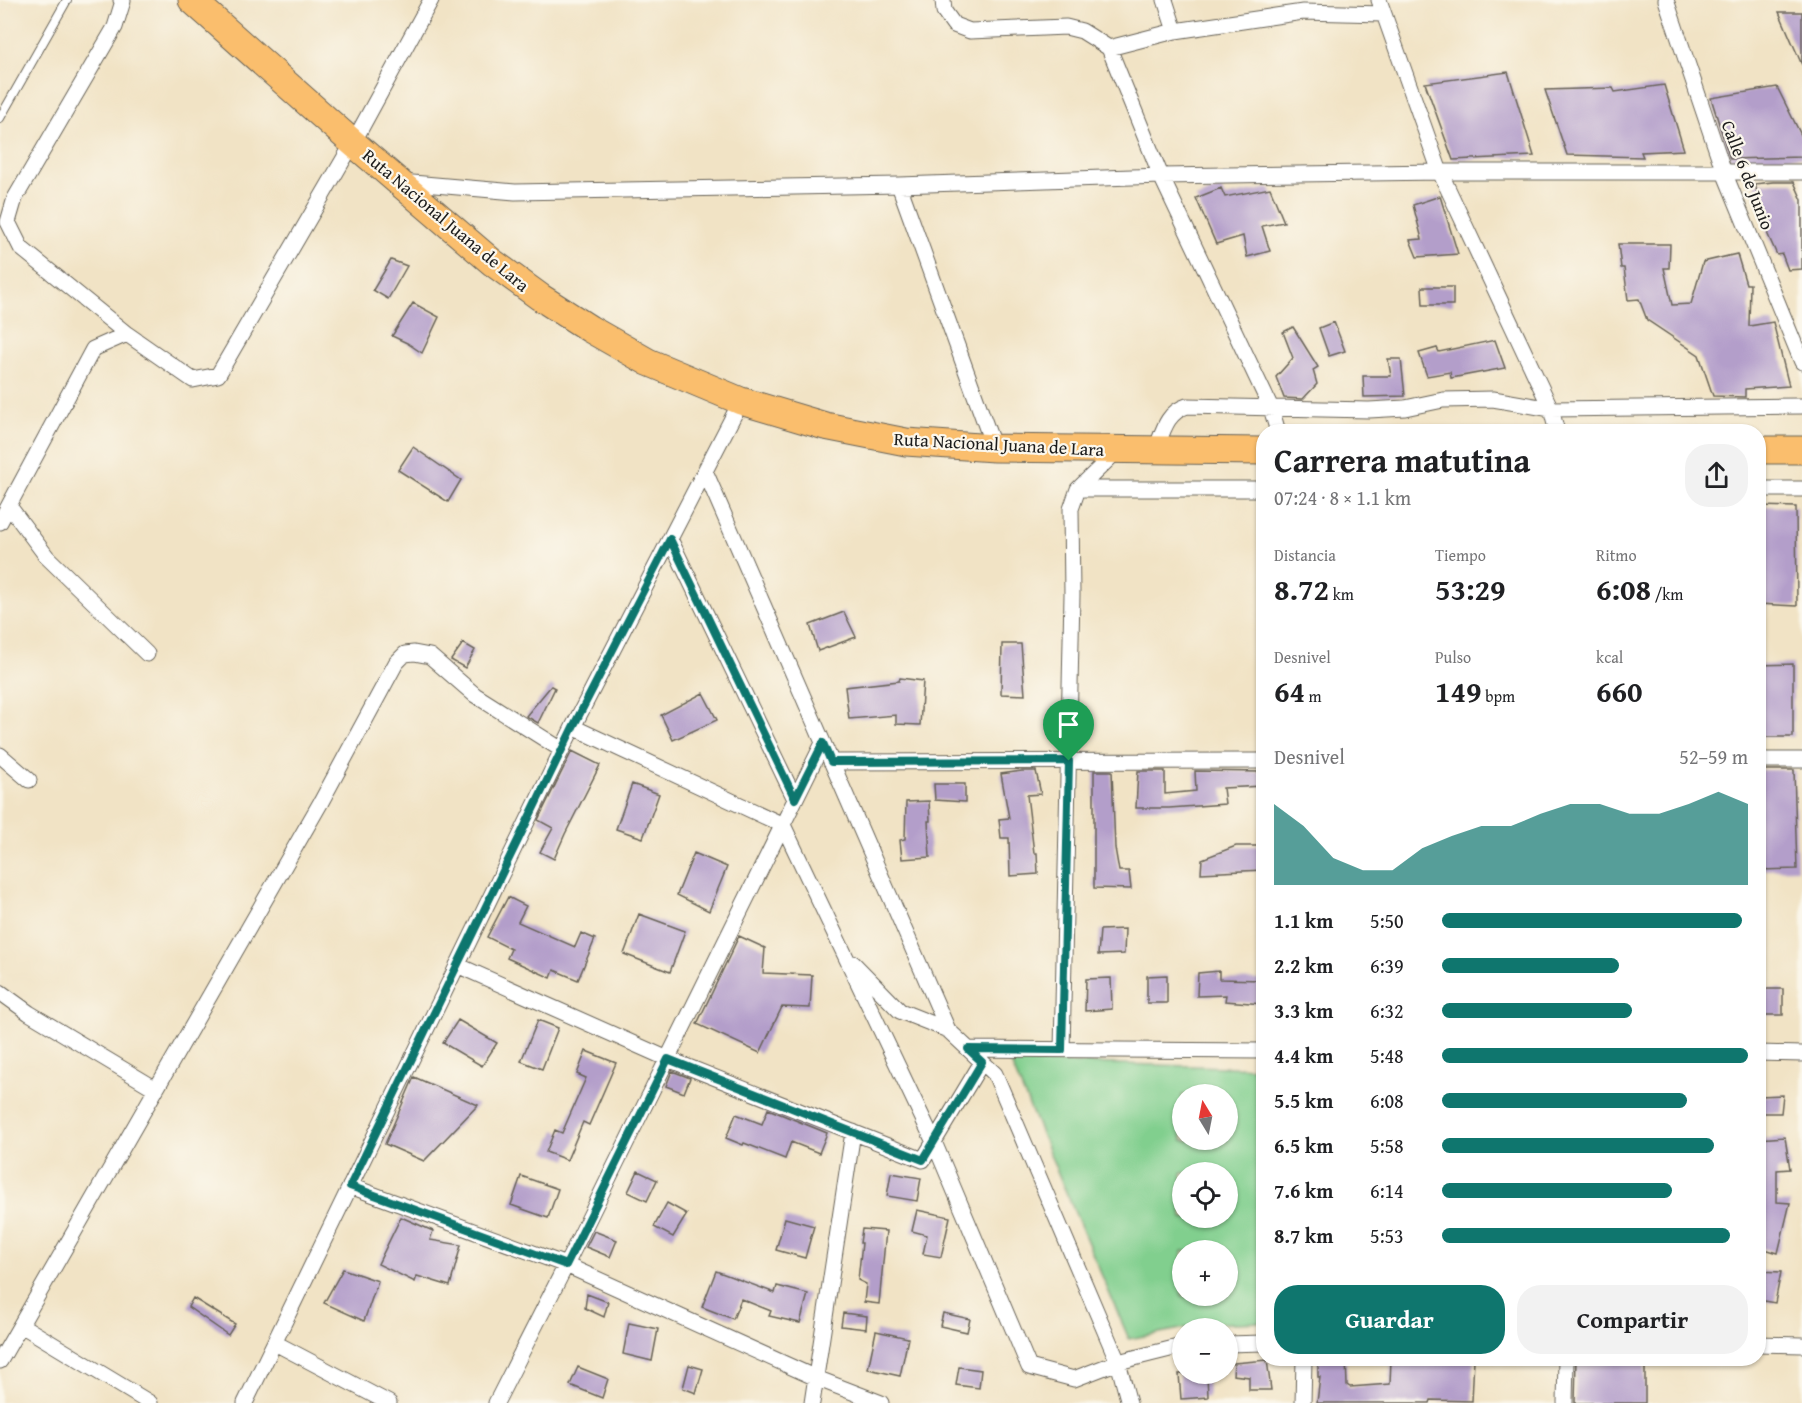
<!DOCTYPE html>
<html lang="es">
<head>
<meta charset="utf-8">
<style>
	body { margin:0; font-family:"Gentium Book Plus",serif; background:#f2f2f2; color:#202124; height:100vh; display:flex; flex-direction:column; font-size:22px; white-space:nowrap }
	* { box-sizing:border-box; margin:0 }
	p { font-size:20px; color:#757577 }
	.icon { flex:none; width:33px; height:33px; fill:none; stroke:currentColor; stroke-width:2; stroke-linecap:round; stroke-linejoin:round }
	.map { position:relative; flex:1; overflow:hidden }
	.details { position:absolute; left:1256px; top:424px; width:510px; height:942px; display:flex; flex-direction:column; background:#fff; border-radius:24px; box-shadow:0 2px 4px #0004 }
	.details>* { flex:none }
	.needle { width:39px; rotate:350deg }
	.buttons { position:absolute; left:1172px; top:1084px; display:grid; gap:12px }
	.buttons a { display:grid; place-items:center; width:66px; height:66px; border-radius:50%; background:#fff; box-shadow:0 2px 4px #0004; font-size:30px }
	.pin { position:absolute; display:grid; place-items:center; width:51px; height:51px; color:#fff; margin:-62px -26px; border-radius:50% 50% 50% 0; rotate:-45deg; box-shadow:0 0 6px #0007 }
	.pin .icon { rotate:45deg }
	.round { display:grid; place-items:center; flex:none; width:63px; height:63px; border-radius:24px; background:#f2f2f2 }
	.overview { display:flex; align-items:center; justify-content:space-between; height:102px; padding:0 18px }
	h1 { font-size:33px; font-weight:600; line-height:45px }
	.stats { display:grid; grid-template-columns:repeat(3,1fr); gap:9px; height:102px; padding:6px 18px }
	.stats div { display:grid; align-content:center }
	.stats b { font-size:30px; font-weight:600 }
	.stats small { font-size:16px; font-weight:400 }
	.stats p { font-size:16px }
	.chart { height:168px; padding:12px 18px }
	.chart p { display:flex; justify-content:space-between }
	.chart svg { width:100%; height:108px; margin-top:6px; fill:#0f766e; opacity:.7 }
	.cta { display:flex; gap:12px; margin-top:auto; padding:12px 18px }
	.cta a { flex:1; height:69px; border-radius:24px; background:#0f766e; color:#fff; font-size:24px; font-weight:600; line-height:69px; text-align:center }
	.cta a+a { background:#f2f2f2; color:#202124 }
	ul { padding:0 18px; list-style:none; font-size:20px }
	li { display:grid; grid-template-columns:96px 72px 1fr; align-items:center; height:45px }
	li i { height:15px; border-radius:8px; background:#0f766e }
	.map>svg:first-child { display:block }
	.green { fill:#81cf8e; stroke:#4e7655; stroke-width:1.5; fill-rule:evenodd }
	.building { fill:#b39eca }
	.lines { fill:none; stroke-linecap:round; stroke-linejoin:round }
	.lane-casing { stroke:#676257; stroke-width:10 }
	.street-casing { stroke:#676257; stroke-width:17 }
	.highway-casing { stroke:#676257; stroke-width:29 }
	.lane { stroke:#fff; stroke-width:8 }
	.street { stroke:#fff; stroke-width:15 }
	.highway { stroke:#fabe6d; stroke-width:27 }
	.route-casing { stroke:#fff; stroke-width:12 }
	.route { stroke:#0f766e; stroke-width:8 }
	.labels { text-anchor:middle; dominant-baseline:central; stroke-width:4.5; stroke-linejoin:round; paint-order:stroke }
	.street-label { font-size:18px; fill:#1c1c1c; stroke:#fbf7ec }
</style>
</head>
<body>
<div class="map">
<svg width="1802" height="1403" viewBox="0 0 1802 1403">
	<rect width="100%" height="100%" fill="#fbf7ec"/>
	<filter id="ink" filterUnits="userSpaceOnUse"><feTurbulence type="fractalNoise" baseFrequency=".0167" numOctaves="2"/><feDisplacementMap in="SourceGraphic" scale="12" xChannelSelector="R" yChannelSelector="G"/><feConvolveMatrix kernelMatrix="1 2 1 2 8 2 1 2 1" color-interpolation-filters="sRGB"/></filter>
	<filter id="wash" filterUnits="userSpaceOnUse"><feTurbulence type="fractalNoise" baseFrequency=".008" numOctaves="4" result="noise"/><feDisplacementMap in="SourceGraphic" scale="24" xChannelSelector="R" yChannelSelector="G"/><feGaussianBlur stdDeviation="1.35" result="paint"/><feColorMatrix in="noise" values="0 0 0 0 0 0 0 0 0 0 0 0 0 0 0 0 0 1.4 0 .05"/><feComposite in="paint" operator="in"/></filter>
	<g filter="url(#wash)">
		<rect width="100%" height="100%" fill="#f1e3c5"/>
		<!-- green -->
		<path class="green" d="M1010 1061 1263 1068V1322L1207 1324 1129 1339ZM1182 1095H1227V1140H1182ZM1182 1173H1227V1218H1182ZM1182 1251H1227V1296H1182Z"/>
		<g id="blocks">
			<!-- building -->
			<path class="building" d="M1779 12H1802V65Z
				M1508 72 1534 156 1453 160 1425 83Z
				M1664 85 1684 150 1641 152 1643 157 1567 155 1545 90 1613 88 1615 92Z
				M1777 87 1802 137V157L1730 159 1711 98Z
				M1773 182H1794L1802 200V269L1788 270 1782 254 1777 255 1768 235 1755 184Z
				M1221 188 1225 197 1270 188 1284 222 1262 226 1270 251 1247 257 1243 236 1216 244 1196 198Z
				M1440 196 1458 254 1417 257 1410 240 1422 239 1413 205Z
				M1618 244H1670L1669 268H1664L1672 305 1691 304 1703 262 1737 254 1746 284H1750L1749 326 1773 322 1789 386 1745 389V397L1713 396 1699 355 1647 320 1639 299 1628 300 1624 268H1621Z
				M391 260 407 266 388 299 373 290Z
				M1422 287H1453V305H1423Z
				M413 303 439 317 422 353 407 343 392 336Z
				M1334 322 1345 351 1329 356 1319 328Z
				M1293 327 1318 367 1313 370 1317 384 1303 399 1284 398 1276 377 1293 358 1283 332Z
				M1495 340 1505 368 1451 378 1450 372 1427 376 1419 353 1437 348 1439 352Z
				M1388 359H1401L1405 396 1364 397 1363 376H1391Z
				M413 447 461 480 448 502 398 470Z
				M1758 506 1796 507 1797 606 1758 604Z
				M844 612 856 637 818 651 810 625Z
				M463 643 475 650 465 668 451 660Z
				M1002 644H1021L1025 695 1001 694Z
				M1793 664V737H1758V665Z
				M900 678 923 681 920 725 896 724V715L849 719 845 687 899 681Z
				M551 686 555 688 538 723 526 716Z
				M703 693 717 720 673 740 661 715Z
				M572 751 600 765 565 834 554 859 540 852 553 828 538 820Z
				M1758 770H1794L1797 869 1758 870Z
				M1022 771H1036L1041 794 1027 795 1034 853H1037L1038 874 1010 876 1009 838H1001L999 819 1009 818 1001 774Z
				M1094 771H1112L1115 848 1119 871H1129L1131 889 1094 888Z
				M1138 771H1165V794L1196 791 1195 771 1263 772V786L1223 788 1225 804 1169 808H1136Z
				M632 784 659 794 643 838 616 829Z
				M934 784H965V802L935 800Z
				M929 801 930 821H928L930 857 902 859 900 840 905 839 906 802Z
				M1236 846H1263V870L1201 873 1202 859Z
				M694 853 727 867 709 911 677 895Z
				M508 897 526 906 518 922 575 947 581 933 595 939 578 980 554 970 551 978 507 958 511 949 487 937Z
				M639 914 685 931 670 972 624 954Z
				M1125 929 1124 954 1098 955 1100 930Z
				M739 936 765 948 763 973 812 975 810 1008 782 1007 760 1053 697 1024Z
				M1219 971V979L1263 980V1004L1225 1001 1226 995 1197 996 1198 973Z
				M1167 975V1003H1147V976Z
				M1111 978 1112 1009 1085 1011 1086 979Z
				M1758 989H1783V1015H1758Z
				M458 1020 497 1043 482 1066 443 1043Z
				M538 1020 558 1028 542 1069 521 1061Z
				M586 1051 616 1063 589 1125 583 1122 567 1160 546 1152 555 1130 562 1133 586 1078 577 1074Z
				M672 1071 690 1078 684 1093 666 1086Z
				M414 1077 478 1105 424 1161 385 1144Z
				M1783 1095 1781 1113H1758L1759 1096Z
				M768 1109 827 1133 819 1153 791 1142 785 1159 744 1143 743 1145 726 1138 736 1114 762 1124Z
				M1785 1137 1790 1169 1777 1170V1202L1790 1203 1778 1253 1758 1247V1139Z
				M638 1171 657 1180 647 1201 628 1192Z
				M891 1173 921 1178 917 1201 887 1196Z
				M521 1176 558 1189 548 1218 511 1205Z
				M667 1203 687 1214 673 1237 654 1227Z
				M917 1210 950 1217 941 1257 923 1254 927 1235 912 1231Z
				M401 1217 433 1231 430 1240 461 1245 450 1286 417 1276 415 1282 378 1264Z
				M785 1218 814 1226 805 1258 776 1250Z
				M862 1229 886 1231 879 1304 864 1302 866 1284 858 1280 862 1243H860Z
				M594 1231 617 1240 610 1257 586 1247Z
				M343 1269 378 1281 364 1321 324 1303Z
				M716 1271 775 1293 777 1286 808 1294 800 1323 769 1316 771 1311 741 1299 733 1319 702 1307Z
				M1758 1271 1781 1272 1775 1303 1758 1300Z
				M587 1294 608 1302 604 1317 585 1308Z
				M193 1298 235 1324 228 1335 188 1307Z
				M843 1313 867 1316 866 1329 841 1326Z
				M943 1313 970 1319 967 1332 940 1326Z
				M629 1323 658 1329 652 1361 623 1354Z
				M876 1331 908 1338 900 1376 868 1369Z
				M1318 1359H1346L1347 1385 1350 1387 1390 1384 1391 1359H1474L1472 1401 1431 1400 1430 1403H1317L1320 1377H1318Z
				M1576 1359H1645V1403H1575Z
				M1267 1360 1271 1390H1249V1377L1233 1375 1234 1363Z
				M689 1365 703 1369 696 1393 683 1388Z
				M578 1367 608 1379 602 1398 570 1385Z
				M959 1367 981 1370 979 1388 956 1385Z
				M1179 1374H1207L1208 1397 1181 1399Z"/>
		</g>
	</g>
	<g filter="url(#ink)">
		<use href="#blocks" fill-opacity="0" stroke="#676257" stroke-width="1.5"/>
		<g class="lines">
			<defs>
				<path id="lane" d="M0 118 67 0"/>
				<path id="street" d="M121 0 123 1 115 27 15 198 8 222 21 248 127 334
					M943 0 944 11 954 25 970 31 1066 27 1082 31 1109 48 1161 176 1271 408 1278 432
					M1165 0 1175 31
					M1379 0 1440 172 1551 409 1557 432
					M1666 0 1724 172 1802 362
					M1109 48 1175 31 1303 12 1383 14
					M401 182 515 192 899 185 1161 176 1440 172H1802
					M899 185 994 448
					M1156 449C1163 431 1167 412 1187 406L1369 410 1405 408 1443 400 1493 399 1551 409 1802 406
					M705 471 948 1030 995 1074 1118 1362 1129 1403
					M1078 489H1263
					M1758 489H1802
					M9 506 47 557 147 654
					M0 522 93 349 127 334 193 380 218 375 353 143 431 0
					M670 539 795 799
					M573 727 783 825 934 1142 1029 1367 1074 1379 1118 1362 1182 1346
					M0 755 29 780
					M1758 760H1802
					M831 762 1263 761
					M853 963 900 1011 948 1030
					M457 965 668 1059 923 1160 982 1062
					M0 992 29 1013 156 1089
					M968 1049 1263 1051
					M1062 1050 1072 595 1071 509 1078 489 1118 450
					M1758 1053 1802 1054
					M350 1186 566 1265 816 1378 881 1403
					M21 1325 150 1403
					M275 1343 389 1403
					M1227 1344 1263 1343
					M1758 1344 1802 1345
					M0 1361 321 802 396 663 405 654 414 653 430 656 475 695 562 750
					M245 1403 573 727 741 401
					M496 1403 566 1265 823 743
					M812 1403 853 1132
					M1303 1403 1304 1359
					M1565 1403 1566 1359"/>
				<path id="highway" d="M192 0 353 143 492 262 540 297 590 329 648 362 741 401 825 426 906 442 994 448 1263 451
					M1758 450H1802"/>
			</defs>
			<!-- lane casing -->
			<use href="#lane" class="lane-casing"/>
			<!-- street casing -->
			<use href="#street" class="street-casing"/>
			<!-- highway casing -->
			<use href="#highway" class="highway-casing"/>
			<!-- lane -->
			<use href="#lane" class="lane"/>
			<!-- street -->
			<use href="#street" class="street"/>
			<!-- highway -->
			<use href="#highway" class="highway"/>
		</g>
	</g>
	<g class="lines" filter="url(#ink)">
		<defs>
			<path id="route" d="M670 539 795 799 823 743 831 762 1069 761 1062 1050 968 1049 982 1062 923 1160 668 1059 566 1265 350 1186 573 727Z"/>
		</defs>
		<!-- route casing -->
		<use href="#route" class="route-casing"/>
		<!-- route -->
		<use href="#route" class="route"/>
	</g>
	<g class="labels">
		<!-- street labels -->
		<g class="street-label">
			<text transform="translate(1748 175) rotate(69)">Calle 6 de Junio</text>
			<text transform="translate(446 220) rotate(40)">Ruta Nacional Juana de Lara</text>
			<text transform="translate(999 444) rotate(3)">Ruta Nacional Juana de Lara</text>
		</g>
	</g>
</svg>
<div class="buttons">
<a><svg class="needle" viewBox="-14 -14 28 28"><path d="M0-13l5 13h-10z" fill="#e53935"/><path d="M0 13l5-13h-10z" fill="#757577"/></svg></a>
<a><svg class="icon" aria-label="locate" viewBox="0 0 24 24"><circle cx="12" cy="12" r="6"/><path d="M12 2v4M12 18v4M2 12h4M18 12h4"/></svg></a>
<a>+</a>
<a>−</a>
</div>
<div class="pin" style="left:1069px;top:761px;background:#1e9e55"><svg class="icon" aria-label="arrive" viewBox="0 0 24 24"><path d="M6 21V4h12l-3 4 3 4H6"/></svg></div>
<section class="details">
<div class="overview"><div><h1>Carrera matutina</h1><p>07:24 · 8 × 1.1 km</p></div><a class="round"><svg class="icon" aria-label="share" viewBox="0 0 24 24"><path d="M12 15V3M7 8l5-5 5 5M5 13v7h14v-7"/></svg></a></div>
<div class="stats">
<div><p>Distancia</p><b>8.72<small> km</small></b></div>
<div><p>Tiempo</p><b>53:29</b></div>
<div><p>Ritmo</p><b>6:08<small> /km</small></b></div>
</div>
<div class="stats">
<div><p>Desnivel</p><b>64<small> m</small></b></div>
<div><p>Pulso</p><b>149<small> bpm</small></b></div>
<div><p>kcal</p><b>660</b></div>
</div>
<div class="chart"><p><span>Desnivel</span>52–59 m</p>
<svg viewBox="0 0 160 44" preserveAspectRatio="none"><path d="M0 44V11L10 20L20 33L30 38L40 38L50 29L60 24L70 20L80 20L90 15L100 11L110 11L120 15L130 15L140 11L150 6L160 11V44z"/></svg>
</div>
<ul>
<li><b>1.1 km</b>5:50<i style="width:98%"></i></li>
<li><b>2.2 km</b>6:39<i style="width:58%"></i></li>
<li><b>3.3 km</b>6:32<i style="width:62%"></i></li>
<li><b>4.4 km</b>5:48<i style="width:100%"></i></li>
<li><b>5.5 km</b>6:08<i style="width:80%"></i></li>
<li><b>6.5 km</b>5:58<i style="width:89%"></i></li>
<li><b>7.6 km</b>6:14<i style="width:75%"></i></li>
<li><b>8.7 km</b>5:53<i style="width:94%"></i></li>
</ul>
<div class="cta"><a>Guardar</a><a>Compartir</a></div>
</section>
</div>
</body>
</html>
